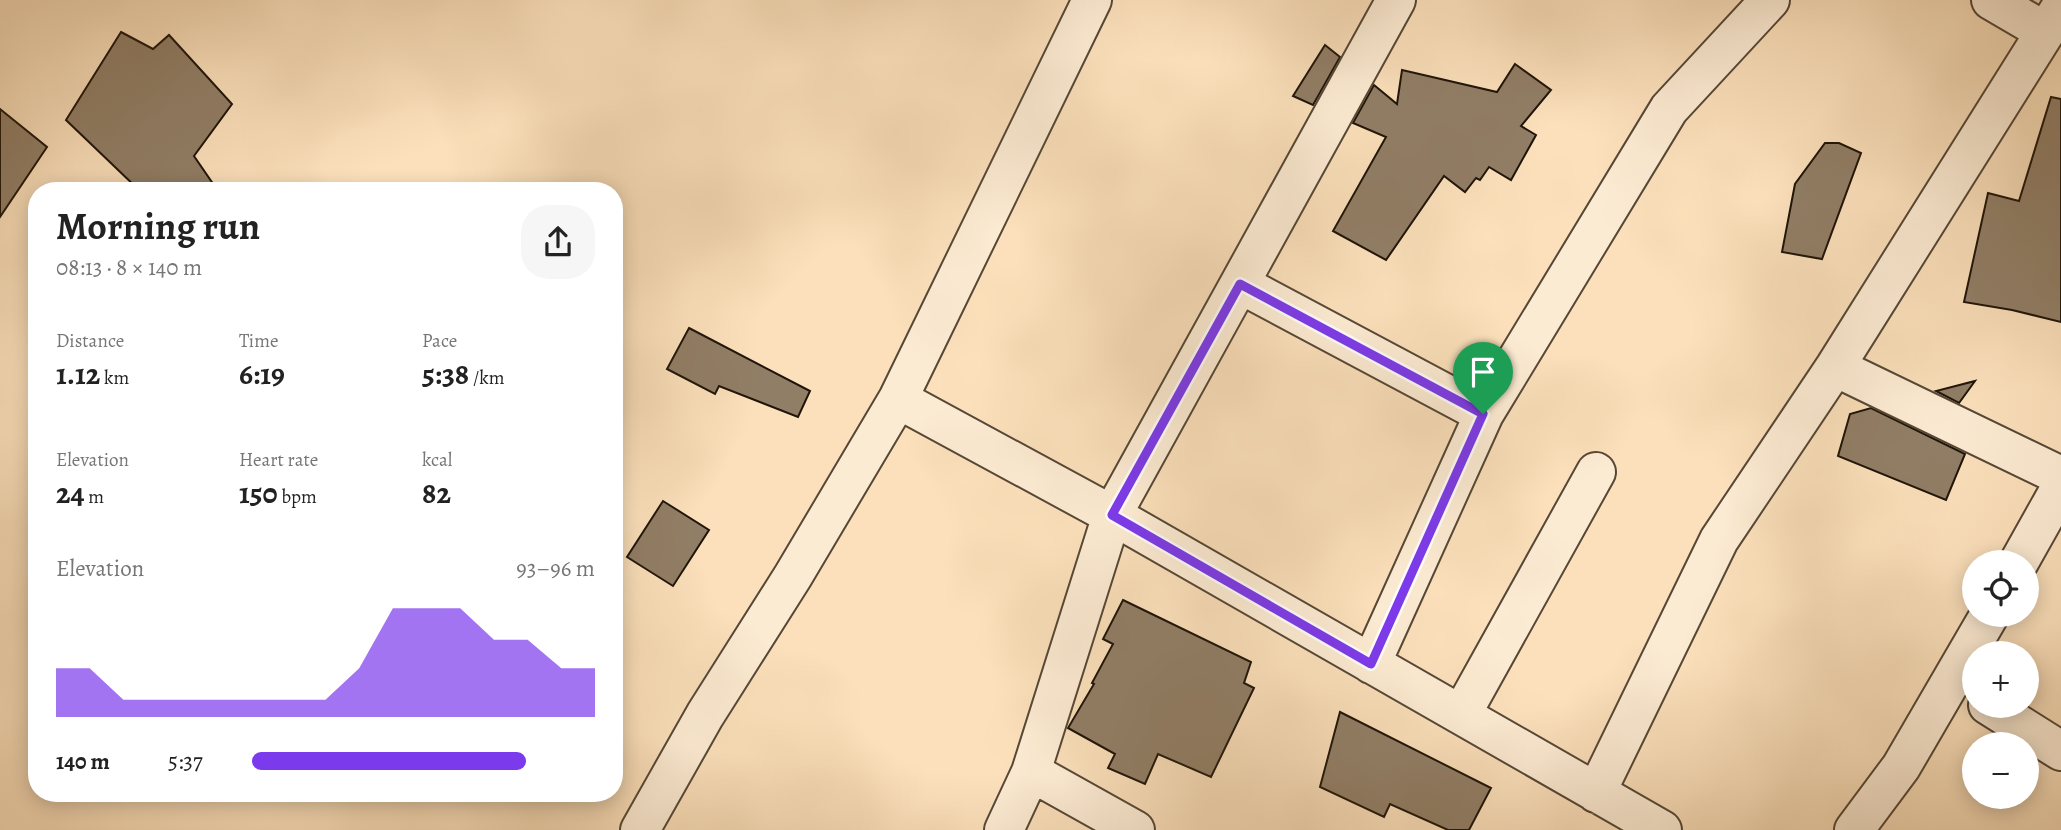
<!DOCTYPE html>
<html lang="en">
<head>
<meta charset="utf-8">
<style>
	body { margin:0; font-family:Alegreya,serif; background:#f6f6f6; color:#222; height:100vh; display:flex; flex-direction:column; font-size:26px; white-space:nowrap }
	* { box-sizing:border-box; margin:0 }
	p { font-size:23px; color:#767676 }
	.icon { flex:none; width:38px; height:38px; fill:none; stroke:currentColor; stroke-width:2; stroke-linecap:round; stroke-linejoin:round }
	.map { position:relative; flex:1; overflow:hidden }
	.panel { position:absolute; left:28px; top:182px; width:595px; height:620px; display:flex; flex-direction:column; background:#fff; border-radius:28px; box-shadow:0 4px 18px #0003 }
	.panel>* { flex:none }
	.fabs { position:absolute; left:1962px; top:550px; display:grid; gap:14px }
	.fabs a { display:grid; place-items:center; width:77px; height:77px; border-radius:50%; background:#fff; box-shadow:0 4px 18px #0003; font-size:35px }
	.pin { position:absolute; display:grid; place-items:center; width:60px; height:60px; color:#fff; margin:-72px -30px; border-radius:50% 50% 50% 0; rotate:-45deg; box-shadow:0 0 7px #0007 }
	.pin .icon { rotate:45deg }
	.round { display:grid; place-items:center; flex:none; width:74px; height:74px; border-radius:28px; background:#f6f6f6 }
	.head { display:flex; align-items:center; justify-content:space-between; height:119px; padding:0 28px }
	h1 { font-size:38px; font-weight:600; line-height:52px }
	.stats { display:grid; grid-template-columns:repeat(3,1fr); gap:10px; height:119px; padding:7px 28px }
	.stats div { display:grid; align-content:center }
	.stats b { font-size:30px; font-weight:600 }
	.stats small { font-size:19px; font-weight:400 }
	.stats p { font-size:19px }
	.chart { height:196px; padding:14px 28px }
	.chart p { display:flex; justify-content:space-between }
	.chart svg { width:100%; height:126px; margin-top:7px; fill:#7c3aed; opacity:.7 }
	ul { padding:0 28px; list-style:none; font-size:23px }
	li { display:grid; grid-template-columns:112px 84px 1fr; align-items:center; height:52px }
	li i { height:18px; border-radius:9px; background:#7c3aed }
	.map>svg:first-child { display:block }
	.building { fill:#917e66; stroke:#1f1409; stroke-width:2 }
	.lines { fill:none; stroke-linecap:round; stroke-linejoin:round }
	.street-casing { stroke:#564736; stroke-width:42 }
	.street { stroke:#fcebd3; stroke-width:38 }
	.route-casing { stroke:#fff; stroke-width:14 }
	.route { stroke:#7c3aed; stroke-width:9 }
</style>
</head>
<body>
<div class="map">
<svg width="2061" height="830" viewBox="0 0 2061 830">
	<rect width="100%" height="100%" fill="#fbe0bb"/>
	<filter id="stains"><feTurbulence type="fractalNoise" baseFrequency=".00286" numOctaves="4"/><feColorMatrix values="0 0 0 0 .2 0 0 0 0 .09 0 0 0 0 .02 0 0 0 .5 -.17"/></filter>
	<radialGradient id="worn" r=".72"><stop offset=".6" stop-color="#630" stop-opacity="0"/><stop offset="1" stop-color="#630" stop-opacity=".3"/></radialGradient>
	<!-- building -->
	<path class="building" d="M121 32 153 49 169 35 232 104 194 156 218 191H140L66 120Z
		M1325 45 1340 57 1313 105 1293 96Z
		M1515 64 1551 90 1521 126 1536 135 1511 180 1489 167 1480 180 1476 178 1465 192 1444 176 1386 260 1333 231 1386 137 1353 123 1374 85 1397 104 1402 70 1497 92Z
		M2051 97 2061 99V322L2012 310 1964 302 1988 193 2019 201Z
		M0 109 47 147 0 217Z
		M1825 143H1839L1861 153 1822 259 1782 252 1795 184Z
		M689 328 810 391 798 417 719 386 715 394 667 369Z
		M1975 381 1959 403 1936 391Z
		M1871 408 1965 454 1946 500 1838 456 1850 414Z
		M663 501 709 530 673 586 627 557Z
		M1123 600 1251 662 1244 683 1254 688 1211 777 1158 754 1145 784 1108 768 1115 754 1068 728 1094 684 1092 683 1113 644 1103 639Z
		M1340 712 1491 788 1469 830H1448L1390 804 1384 817 1320 787Z"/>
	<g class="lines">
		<defs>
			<path id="street" d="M1991 0 2044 31
				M1240 284 1484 414
				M1835 367 2061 476
				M898 399 1112 515 1662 830
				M2019 562 2061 487
				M1371 664 1484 414 1669 109 1770 0
				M1988 705 2061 751
				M1461 715 1596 472
				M1031 772 1135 830
				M1596 793 1719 540 1835 367 2061 7
				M640 830 705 715 793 576 898 399 1092 0
				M1004 830 1031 772 1112 515 1396 0
				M1854 830 1901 767 1990 614"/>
		</defs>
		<!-- street casing -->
		<use href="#street" class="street-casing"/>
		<!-- street -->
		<use href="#street" class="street"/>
	</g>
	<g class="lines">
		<defs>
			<path id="route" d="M1240 284 1483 414 1371 664 1112 515Z"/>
		</defs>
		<!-- route casing -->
		<use href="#route" class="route-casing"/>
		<!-- route -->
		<use href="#route" class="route"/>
	</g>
	<rect width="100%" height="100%" filter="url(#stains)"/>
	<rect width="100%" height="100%" fill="url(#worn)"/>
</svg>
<div class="fabs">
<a><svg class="icon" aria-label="locate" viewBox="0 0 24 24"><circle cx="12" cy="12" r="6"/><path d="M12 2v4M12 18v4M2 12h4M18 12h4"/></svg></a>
<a>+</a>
<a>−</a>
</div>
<div class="pin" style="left:1483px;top:414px;background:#1e9e55"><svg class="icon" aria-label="arrive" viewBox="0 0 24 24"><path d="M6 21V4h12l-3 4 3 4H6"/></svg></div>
<section class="panel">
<div class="head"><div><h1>Morning run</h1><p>08:13 · 8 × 140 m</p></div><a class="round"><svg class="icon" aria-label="share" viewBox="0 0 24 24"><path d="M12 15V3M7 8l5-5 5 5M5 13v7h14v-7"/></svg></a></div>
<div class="stats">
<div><p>Distance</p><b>1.12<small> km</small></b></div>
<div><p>Time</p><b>6:19</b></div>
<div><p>Pace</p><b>5:38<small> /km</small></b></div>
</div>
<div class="stats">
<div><p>Elevation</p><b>24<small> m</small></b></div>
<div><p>Heart rate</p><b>150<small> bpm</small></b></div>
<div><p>kcal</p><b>82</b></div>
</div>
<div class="chart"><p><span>Elevation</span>93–96 m</p>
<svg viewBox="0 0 160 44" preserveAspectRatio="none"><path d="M0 44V27L10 27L20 38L30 38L40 38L50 38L60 38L70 38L80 38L90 27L100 6L110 6L120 6L130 17L140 17L150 27L160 27V44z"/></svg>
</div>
<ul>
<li><b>140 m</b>5:37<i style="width:80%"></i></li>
</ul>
</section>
</div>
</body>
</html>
